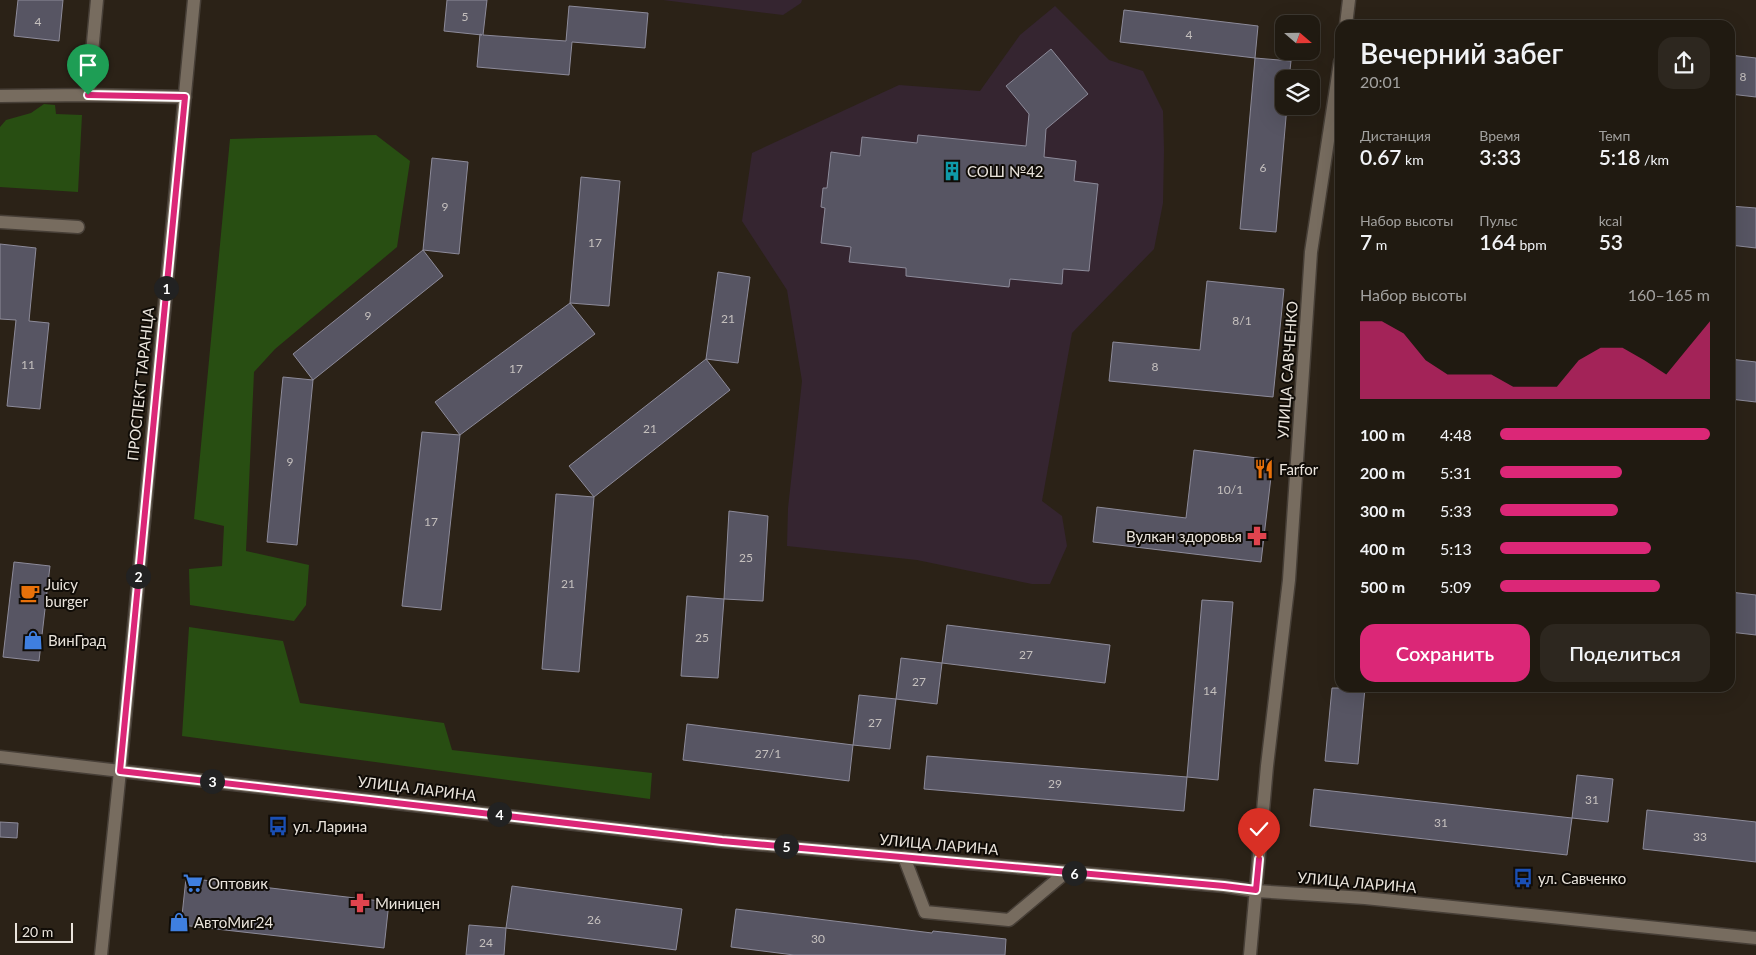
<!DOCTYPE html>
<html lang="ru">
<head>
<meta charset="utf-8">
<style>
	body { margin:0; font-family:Lato,sans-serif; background:#2d271f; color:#f1f3f6; height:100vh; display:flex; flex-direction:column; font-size:19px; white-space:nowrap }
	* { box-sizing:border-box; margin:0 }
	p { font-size:16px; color:#a2a19f }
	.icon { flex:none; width:28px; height:28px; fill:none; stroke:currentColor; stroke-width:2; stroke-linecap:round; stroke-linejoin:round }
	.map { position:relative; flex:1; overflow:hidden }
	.sheet { position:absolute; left:1335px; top:20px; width:400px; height:672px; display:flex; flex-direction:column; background:#201a11; border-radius:15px; box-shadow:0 5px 20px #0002,0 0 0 1px #3d3831 }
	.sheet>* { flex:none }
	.needle { width:32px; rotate:110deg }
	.fabs { position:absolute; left:1275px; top:15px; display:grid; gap:10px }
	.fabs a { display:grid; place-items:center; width:45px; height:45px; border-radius:10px; background:#201a11; box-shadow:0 5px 20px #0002,0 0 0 1px #3d3831; font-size:25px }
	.scale { position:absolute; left:15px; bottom:12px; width:58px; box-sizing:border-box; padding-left:5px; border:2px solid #eae4dc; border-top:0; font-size:14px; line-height:18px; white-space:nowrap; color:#eae4dc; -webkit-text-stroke:4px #100c07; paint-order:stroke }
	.pin { position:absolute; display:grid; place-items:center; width:42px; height:42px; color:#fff; margin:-51px -21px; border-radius:50% 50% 50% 0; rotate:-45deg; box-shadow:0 0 5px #0007 }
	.pin .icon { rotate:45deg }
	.km { position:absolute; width:25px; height:25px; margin:-12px; border-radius:50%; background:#222; color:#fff; font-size:14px; line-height:25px; text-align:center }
	.round { display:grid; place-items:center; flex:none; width:52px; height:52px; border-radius:15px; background:#2d271f }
	.overview { display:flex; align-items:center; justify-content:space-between; height:85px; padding:0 25px }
	h1 { font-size:28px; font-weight:600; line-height:38px }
	.figures { display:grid; grid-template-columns:repeat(3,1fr); gap:8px; height:85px; padding:5px 25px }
	.figures div { display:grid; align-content:center }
	.figures b { font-size:21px; font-weight:600 }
	.figures small { font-size:14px; font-weight:400 }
	.figures p { font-size:14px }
	.chart { height:140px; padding:10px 25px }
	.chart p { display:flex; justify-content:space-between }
	.chart svg { width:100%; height:90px; margin-top:5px; fill:#db2777; opacity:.7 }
	.cta { display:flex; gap:10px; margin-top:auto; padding:10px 25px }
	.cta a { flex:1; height:58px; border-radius:15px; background:#db2777; color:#fff; font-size:20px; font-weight:600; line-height:58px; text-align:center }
	.cta a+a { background:#2d271f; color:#f1f3f6 }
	ul { padding:0 25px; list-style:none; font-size:16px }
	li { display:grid; grid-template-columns:80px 60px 1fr; align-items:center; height:38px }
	li i { height:12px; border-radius:6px; background:#db2777 }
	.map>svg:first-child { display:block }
	.education { fill:#352530 }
	.green { fill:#284e12 }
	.building { fill:#575563; stroke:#8d8b9a }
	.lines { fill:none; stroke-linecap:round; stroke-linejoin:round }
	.minor-casing { stroke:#473f37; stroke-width:15 }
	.secondary-casing { stroke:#473f37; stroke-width:15 }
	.minor { stroke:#776c5f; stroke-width:12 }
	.secondary { stroke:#776c5f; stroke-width:12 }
	.route-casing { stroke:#fff; stroke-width:10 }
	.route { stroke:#db2777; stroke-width:6 }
	.labels { text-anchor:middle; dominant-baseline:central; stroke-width:4; stroke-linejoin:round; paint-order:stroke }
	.number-label { font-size:12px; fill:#c5c0be }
	.poi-label { font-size:15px; fill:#eae4dc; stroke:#100c07; text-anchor:start }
	.street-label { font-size:15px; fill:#eae4dc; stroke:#100c07 }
</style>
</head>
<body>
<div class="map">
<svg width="1756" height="955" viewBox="0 0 1756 955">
	<rect width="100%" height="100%" fill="#2b2217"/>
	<!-- education -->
	<path class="education" d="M663 0H802L801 3 783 15Z
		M1055 6 1109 60 1143 71 1163 111 1164 150 1163 203 1154 249 1072 333 1042 501 1062 516 1067 546 1050 584H1032L917 560 787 546 788 508 802 381 787 290 742 221 752 153 899 85 980 91 1020 35Z"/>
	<!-- green -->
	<path class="green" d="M44 104 55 105 56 114 82 115 78 192 0 187V127L6 120 31 113Z
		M376 135 410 161 397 247 275 349 254 372 246 551 309 565 306 605 294 621 190 605 189 569 222 566 224 526 194 519 230 139Z
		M189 627 283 641 300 703 444 723 452 750 652 773 650 799 182 736Z"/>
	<!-- building -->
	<path class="building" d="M18 0H63L59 41 14 36Z
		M447 0H487L483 35 566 41 569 6 648 13 645 48 572 42 569 75 477 67 480 34 482 35 444 31Z
		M1124 10 1258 26 1255 58 1120 42Z
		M1051 49 1088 94 1046 129 1044 157 1076 161 1074 181 1098 184 1089 271 1063 269 1062 284 1010 279 1009 287 906 276V268L849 262 851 247 821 243 825 208 821 207 823 188H827L831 152 860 156 862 137 917 143 918 135 1026 146 1029 114 1006 86Z
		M1730 55 1756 58V97L1730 94Z
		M1255 58 1291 61 1289 79H1284V106H1287L1276 232 1240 229Z
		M432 158 468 162 459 254 423 250Z
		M581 177 620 181 609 306 570 303Z
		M1730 206 1756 208V248L1730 245Z
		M0 244 36 248 29 321 49 323 40 409 7 406 16 320 0 319Z
		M423 250 443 276 313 380 293 354Z
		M718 272 750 277 738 363 706 359Z
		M1207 281 1284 289 1273 397 1109 381 1113 342 1200 350Z
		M570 303 595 334 460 435 435 402Z
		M706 359 730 390 594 497 569 466Z
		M1730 359 1756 362V402L1730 399Z
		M283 377 313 380 297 545 267 542Z
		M422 432 460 435 441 610 402 606Z
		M1194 450 1273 460 1261 562 1093 542 1097 507 1186 518Z
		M556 494 594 497 579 672 542 669Z
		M729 511 768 516 763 601 724 599Z
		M14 562 50 566 39 661 3 657Z
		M1730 592 1756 595V635L1730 632Z
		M687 596 724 599 718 678 681 676Z
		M1202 600 1233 602 1218 780 1187 777Z
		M947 625 1110 645 1105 683 942 663Z
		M901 658 942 663 937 704 896 699Z
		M1332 688H1365L1358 764 1325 761Z
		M859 695 896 699 890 749 853 745Z
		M687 724 853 745 849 781 683 760Z
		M927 756 1187 777 1184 811 924 789Z
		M1577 775 1613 779 1608 822 1572 818Z
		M1314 789 1572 818 1567 855 1310 826Z
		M1647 810 1756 822V862L1643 849Z
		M0 822 18 823 17 838 0 837Z
		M186 878 389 902 384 948 181 925Z
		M512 886 682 909 676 950 506 928Z
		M736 909 932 933 933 931 1006 939 1005 955H794L731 947Z
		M469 925 506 928 504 955H466Z"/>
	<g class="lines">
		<defs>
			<path id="minor" d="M1346 25 1349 0
				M88 95 97 0
				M0 96 88 95 185 97
				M0 222 78 227
				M904 857 925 912 1009 920 1065 873
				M101 955 120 771
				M1250 955 1267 766 1289 580 1311 252 1340 62"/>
			<path id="secondary" d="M0 757 722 841 1224 886 1256 891 1365 898 1756 938
				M120 771 194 0"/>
		</defs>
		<!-- minor casing -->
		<use href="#minor" class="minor-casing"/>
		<!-- secondary casing -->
		<use href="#secondary" class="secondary-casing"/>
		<!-- minor -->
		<use href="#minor" class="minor"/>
		<!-- secondary -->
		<use href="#secondary" class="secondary"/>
	</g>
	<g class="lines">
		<defs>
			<path id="route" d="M88 95 185 97 120 771 722 841 1224 886 1256 890 1259 859"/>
		</defs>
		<!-- route casing -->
		<use href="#route" class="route-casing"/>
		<!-- route -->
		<use href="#route" class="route"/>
	</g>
	<!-- icons -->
	<defs>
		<symbol id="building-bare" viewBox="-9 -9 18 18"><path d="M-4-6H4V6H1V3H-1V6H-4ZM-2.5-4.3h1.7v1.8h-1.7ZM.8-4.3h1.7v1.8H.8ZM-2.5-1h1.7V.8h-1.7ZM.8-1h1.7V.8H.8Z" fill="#0f9aa8" stroke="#100c07" stroke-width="2.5" paint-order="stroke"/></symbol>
		<symbol id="restaurant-bare" viewBox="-9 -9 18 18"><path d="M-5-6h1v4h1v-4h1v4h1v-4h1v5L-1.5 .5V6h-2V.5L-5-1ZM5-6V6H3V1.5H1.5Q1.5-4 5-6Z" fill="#e8710a" stroke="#100c07" stroke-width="2.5" paint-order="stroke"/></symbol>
		<symbol id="pharmacy-bare" viewBox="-9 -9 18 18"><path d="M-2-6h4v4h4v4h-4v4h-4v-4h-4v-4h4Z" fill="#e0444e" stroke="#100c07" stroke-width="2.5" paint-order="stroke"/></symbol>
		<symbol id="cafe-bare" viewBox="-9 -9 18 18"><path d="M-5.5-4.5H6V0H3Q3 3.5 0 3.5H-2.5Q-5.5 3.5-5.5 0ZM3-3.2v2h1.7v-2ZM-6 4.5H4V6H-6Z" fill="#e8710a" stroke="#100c07" stroke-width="2.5" paint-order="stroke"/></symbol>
		<symbol id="shop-bare" viewBox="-9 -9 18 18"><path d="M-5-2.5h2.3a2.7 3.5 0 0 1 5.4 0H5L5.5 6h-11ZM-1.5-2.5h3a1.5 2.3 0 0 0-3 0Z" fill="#3f7fe0" stroke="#100c07" stroke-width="2.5" paint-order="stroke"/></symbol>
		<symbol id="bus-bare" viewBox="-9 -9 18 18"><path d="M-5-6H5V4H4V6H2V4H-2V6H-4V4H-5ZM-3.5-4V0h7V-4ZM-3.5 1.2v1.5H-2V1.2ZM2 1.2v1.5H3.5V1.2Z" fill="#1a4fb4" stroke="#100c07" stroke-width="2.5" paint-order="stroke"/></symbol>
		<symbol id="supermarket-bare" viewBox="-9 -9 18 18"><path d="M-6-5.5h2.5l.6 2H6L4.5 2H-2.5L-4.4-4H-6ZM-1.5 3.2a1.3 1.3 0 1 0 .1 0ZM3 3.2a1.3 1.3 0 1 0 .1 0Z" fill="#3f7fe0" stroke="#100c07" stroke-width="2.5" paint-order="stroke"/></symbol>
	</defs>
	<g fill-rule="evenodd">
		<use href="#building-bare" x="938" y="157" width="28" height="28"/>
		<use href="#restaurant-bare" x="1250" y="455" width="28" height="28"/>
		<use href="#pharmacy-bare" x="1243" y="522" width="28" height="28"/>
		<use href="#cafe-bare" x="16" y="579" width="28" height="28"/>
		<use href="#shop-bare" x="19" y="626" width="28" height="28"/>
		<use href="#bus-bare" x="264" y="812" width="28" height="28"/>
		<use href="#bus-bare" x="1509" y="864" width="28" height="28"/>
		<use href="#supermarket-bare" x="179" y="869" width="28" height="28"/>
		<use href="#pharmacy-bare" x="346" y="889" width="28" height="28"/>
		<use href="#shop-bare" x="165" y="908" width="28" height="28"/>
	</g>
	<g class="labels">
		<!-- number labels -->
		<g class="number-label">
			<text x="465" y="16">5</text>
			<text x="38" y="21">4</text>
			<text x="1189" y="34">4</text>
			<text x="1743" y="76">8</text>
			<text x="1263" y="167">6</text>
			<text x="445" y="206">9</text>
			<text x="595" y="242">17</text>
			<text x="368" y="315">9</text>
			<text x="728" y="318">21</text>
			<text x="1242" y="320">8/1</text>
			<text x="28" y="364">11</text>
			<text x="1155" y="366">8</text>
			<text x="516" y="368">17</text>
			<text x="650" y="428">21</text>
			<text x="290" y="461">9</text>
			<text x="1230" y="489">10/1</text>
			<text x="431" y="521">17</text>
			<text x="746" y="557">25</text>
			<text x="568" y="583">21</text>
			<text x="702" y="637">25</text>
			<text x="1026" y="654">27</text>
			<text x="919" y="681">27</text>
			<text x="1210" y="690">14</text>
			<text x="875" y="722">27</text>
			<text x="768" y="753">27/1</text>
			<text x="1055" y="783">29</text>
			<text x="1592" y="799">31</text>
			<text x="1441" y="822">31</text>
			<text x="1700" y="836">33</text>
			<text x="594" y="919">26</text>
			<text x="818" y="938">30</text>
			<text x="486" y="942">24</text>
		</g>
		<!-- poi labels -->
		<g class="poi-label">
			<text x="967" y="171">СОШ №42</text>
			<text x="1279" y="469">Farfor</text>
			<text x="1242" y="536" text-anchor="end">Вулкан здоровья</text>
			<text x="45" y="584">Juicy<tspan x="45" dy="17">burger</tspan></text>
			<text x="48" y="640">ВинГрад</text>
			<text x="293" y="826">ул. Ларина</text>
			<text x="1538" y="878">ул. Савченко</text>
			<text x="208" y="883">Оптовик</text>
			<text x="375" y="903">Миницен</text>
			<text x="194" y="922">АвтоМиг24</text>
		</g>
		<!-- street labels -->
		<g class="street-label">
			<text transform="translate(1287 370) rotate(-86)">УЛИЦА САВЧЕНКО</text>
			<text transform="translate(140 384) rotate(-84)">ПРОСПЕКТ ТАРАНЦА</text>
			<text transform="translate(417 788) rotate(7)">УЛИЦА ЛАРИНА</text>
			<text transform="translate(939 844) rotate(5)">УЛИЦА ЛАРИНА</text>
			<text transform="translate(1357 882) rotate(5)">УЛИЦА ЛАРИНА</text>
		</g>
	</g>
</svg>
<div class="fabs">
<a><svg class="needle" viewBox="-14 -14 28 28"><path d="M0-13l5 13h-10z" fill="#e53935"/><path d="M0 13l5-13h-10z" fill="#a2a19f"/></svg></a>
<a><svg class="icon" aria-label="layers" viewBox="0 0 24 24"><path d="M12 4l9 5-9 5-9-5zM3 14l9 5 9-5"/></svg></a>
</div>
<div class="scale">20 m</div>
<div class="pin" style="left:88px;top:95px;background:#1e9e55"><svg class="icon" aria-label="arrive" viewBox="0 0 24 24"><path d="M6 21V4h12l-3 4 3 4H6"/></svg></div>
<div class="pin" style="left:1259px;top:859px;background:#d93025"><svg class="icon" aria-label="check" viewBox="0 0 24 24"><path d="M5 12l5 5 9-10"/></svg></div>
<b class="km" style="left:166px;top:288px">1</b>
<b class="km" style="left:138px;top:576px">2</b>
<b class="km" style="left:212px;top:781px">3</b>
<b class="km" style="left:499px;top:814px">4</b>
<b class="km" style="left:786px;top:846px">5</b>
<b class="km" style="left:1074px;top:873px">6</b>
<section class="sheet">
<div class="overview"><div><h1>Вечерний забег</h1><p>20:01</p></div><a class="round"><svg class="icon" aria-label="share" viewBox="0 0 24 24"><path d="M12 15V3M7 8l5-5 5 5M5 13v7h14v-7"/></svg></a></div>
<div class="figures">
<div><p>Дистанция</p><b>0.67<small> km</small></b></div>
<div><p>Время</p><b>3:33</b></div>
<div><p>Темп</p><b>5:18<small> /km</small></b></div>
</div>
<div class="figures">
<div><p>Набор высоты</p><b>7<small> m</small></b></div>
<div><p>Пульс</p><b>164<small> bpm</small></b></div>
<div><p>kcal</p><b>53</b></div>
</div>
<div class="chart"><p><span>Набор высоты</span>160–165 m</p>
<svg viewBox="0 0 160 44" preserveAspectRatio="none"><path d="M0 44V6L10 6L20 12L30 25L40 32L50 32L60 32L70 38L80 38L90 38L100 25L110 19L120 19L130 25L140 32L150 19L160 6V44z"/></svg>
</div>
<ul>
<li><b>100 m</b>4:48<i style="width:100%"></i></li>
<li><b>200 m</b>5:31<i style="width:58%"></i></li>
<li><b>300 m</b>5:33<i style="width:56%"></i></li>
<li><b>400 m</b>5:13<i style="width:72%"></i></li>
<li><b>500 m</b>5:09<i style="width:76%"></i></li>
</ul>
<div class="cta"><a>Сохранить</a><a>Поделиться</a></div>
</section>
</div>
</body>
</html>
